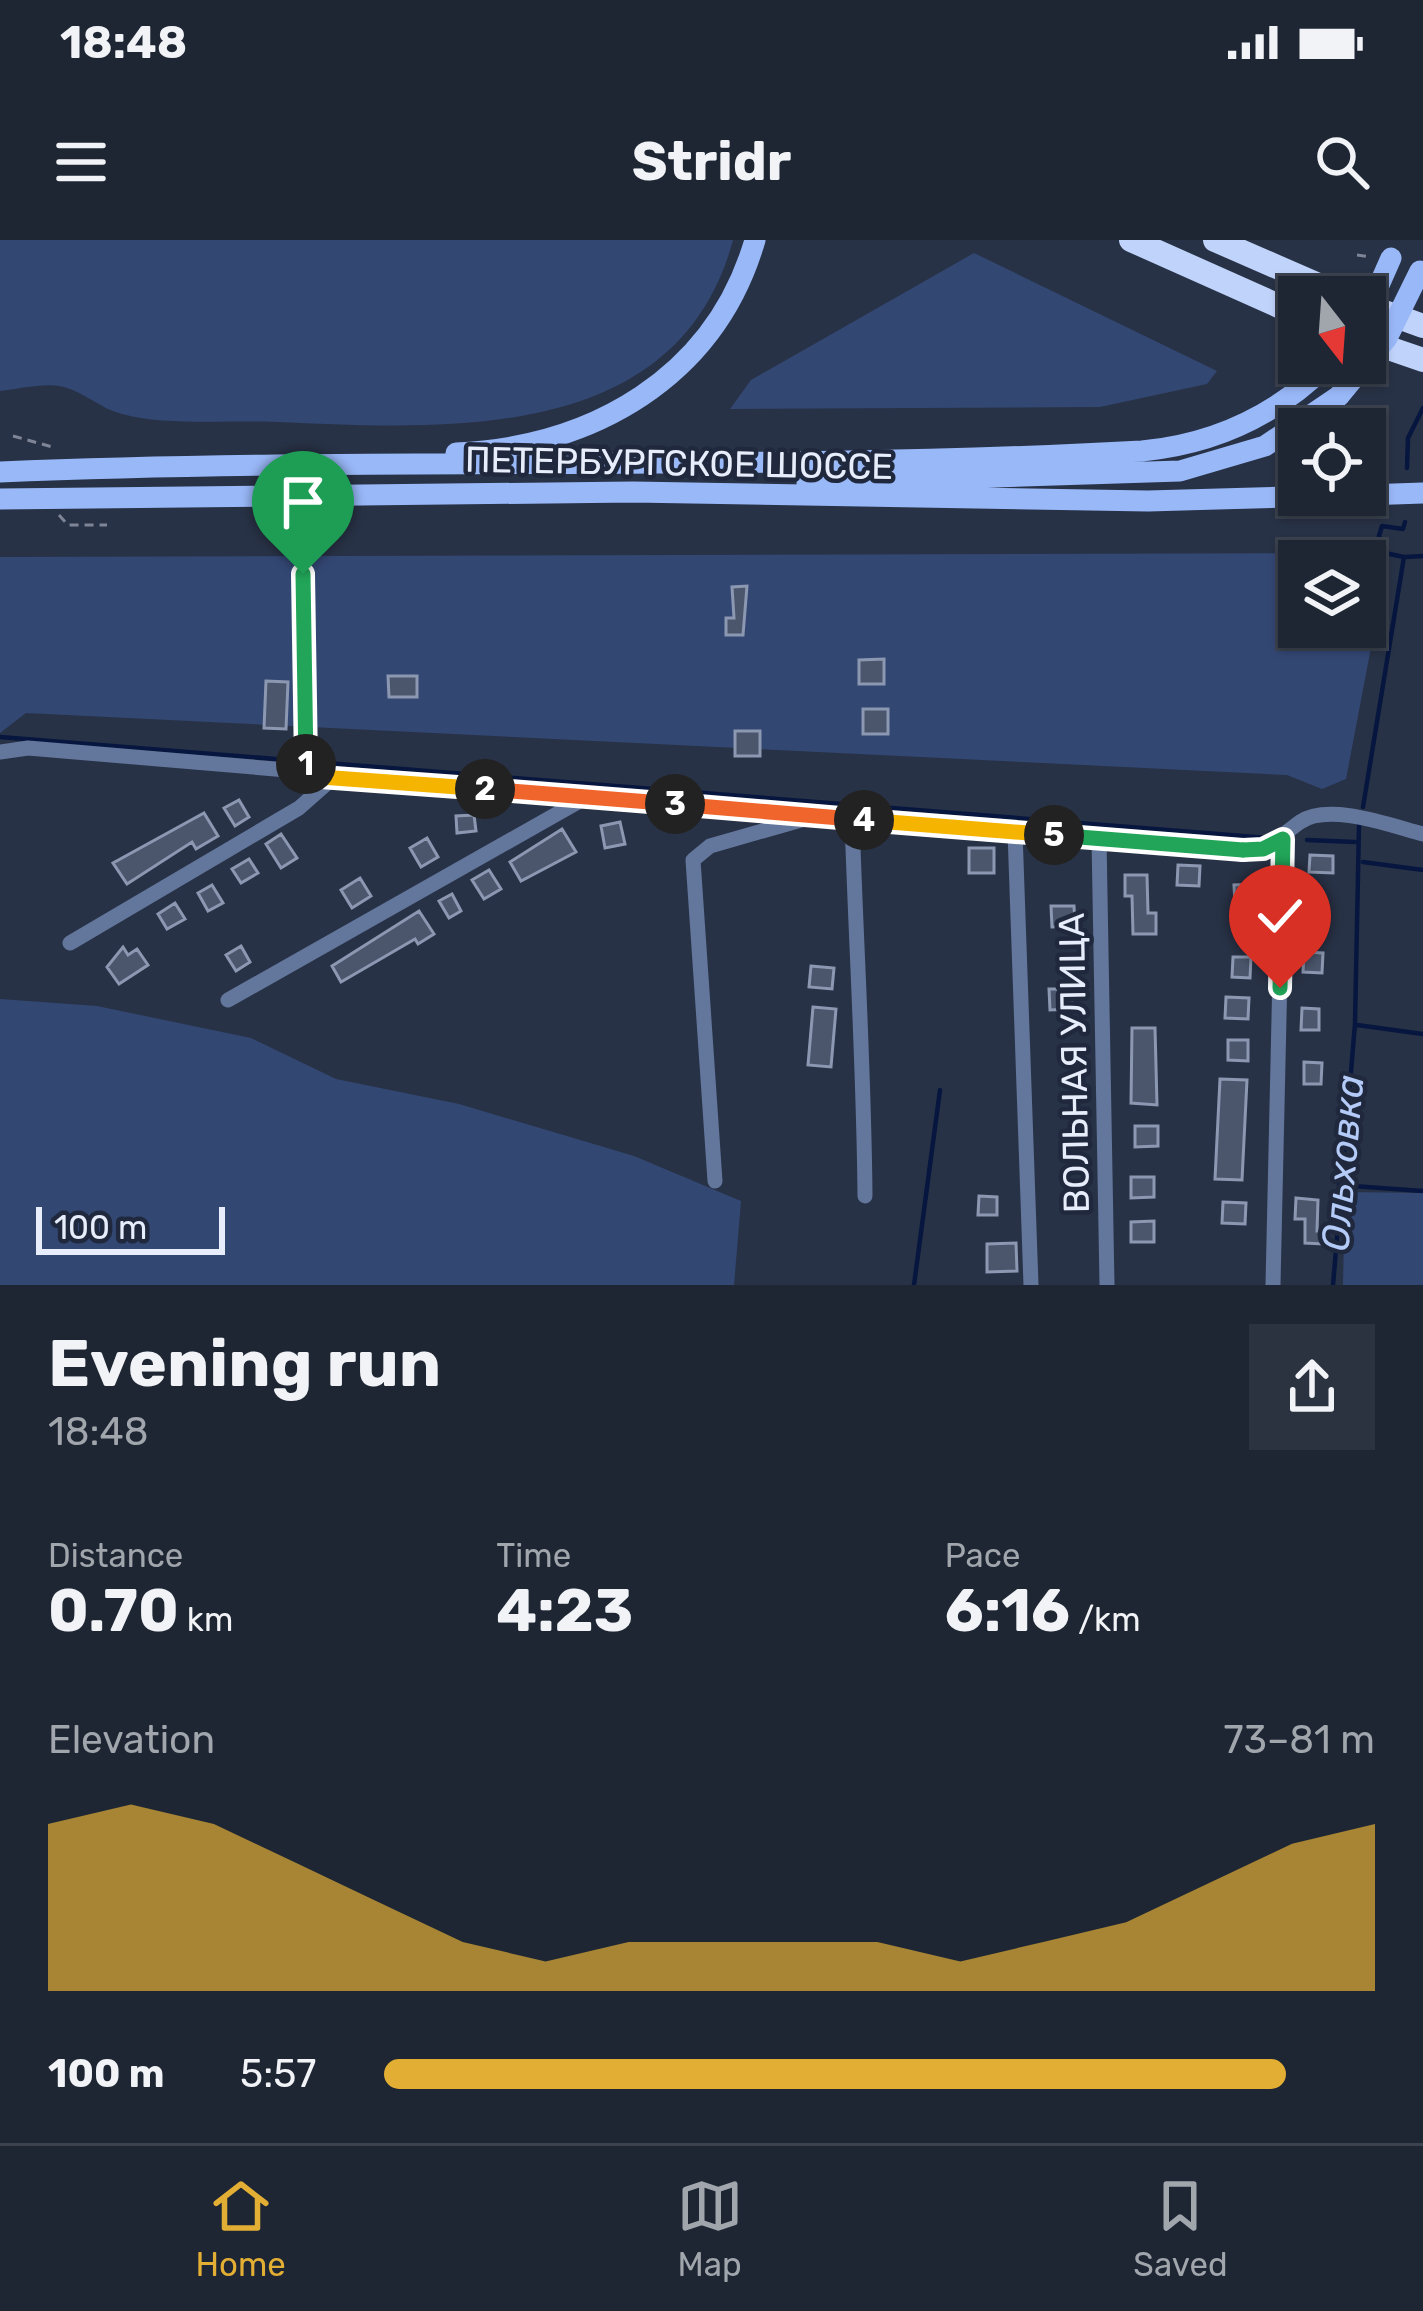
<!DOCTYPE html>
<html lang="en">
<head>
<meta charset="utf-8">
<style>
	body { margin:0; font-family:Rubik,sans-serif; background:#2b3240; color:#f1f3f6; height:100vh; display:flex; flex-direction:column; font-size:45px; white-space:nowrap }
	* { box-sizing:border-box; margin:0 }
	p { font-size:39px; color:#a1a5ac }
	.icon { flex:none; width:66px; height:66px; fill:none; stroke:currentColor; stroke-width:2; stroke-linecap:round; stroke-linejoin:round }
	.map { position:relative; height:1045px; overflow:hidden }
	.side { display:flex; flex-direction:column; background:#1e2634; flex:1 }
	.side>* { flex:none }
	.needle { width:78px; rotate:163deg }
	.fabs { position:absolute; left:1278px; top:36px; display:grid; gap:24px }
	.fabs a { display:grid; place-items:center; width:108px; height:108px; border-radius:0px; background:#1e2634; box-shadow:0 3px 9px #0004,0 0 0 3px #3c434f; font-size:60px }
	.scale { position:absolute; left:36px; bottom:30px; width:189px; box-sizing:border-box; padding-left:12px; border:6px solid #e7edfb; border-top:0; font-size:33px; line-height:42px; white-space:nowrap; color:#e7edfb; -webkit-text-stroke:9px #1f283c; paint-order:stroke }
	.pin { position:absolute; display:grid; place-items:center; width:102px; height:102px; color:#fff; margin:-123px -51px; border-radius:50% 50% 50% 0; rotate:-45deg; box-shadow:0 0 12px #0007 }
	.pin .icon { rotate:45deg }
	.km { position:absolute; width:60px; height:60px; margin:-30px; border-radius:50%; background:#222; color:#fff; font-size:33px; line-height:60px; text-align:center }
	.round { display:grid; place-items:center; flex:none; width:126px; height:126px; border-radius:0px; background:#2b3240 }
	.overview { display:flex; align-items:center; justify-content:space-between; height:204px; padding:0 48px }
	h1 { font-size:66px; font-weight:700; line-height:90px }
	.metrics { display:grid; grid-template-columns:repeat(3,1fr); gap:18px; height:204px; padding:12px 48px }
	.metrics div { display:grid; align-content:center }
	.metrics b { font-size:60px; font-weight:700 }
	.metrics small { font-size:33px; font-weight:400 }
	.metrics p { font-size:33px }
	.chart { height:336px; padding:24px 48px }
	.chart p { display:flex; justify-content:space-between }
	.chart svg { width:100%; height:216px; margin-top:12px; fill:#e2ae34; opacity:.7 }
	ul { padding:0 48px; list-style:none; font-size:39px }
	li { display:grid; grid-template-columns:192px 144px 1fr; align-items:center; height:90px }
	li i { height:30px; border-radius:15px; background:#e2ae34 }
	.status { display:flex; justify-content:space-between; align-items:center; height:84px; padding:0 60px; background:#1e2634; direction:ltr }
	.status svg { height:33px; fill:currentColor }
	header { display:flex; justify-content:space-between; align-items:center; height:156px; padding:0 48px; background:#1e2634; font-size:54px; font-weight:700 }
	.dock { display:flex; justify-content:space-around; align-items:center; height:168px; border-top:3px solid #3c434f; background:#1e2634; font-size:33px; color:#a1a5ac }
	.dock a { display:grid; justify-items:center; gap:6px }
	.dock .current { color:#e2ae34 }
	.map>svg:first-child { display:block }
	.green { fill:#334773; fill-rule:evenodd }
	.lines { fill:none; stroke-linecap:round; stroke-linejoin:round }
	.stream { stroke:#06163f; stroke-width:4.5 }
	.building { fill:#4b566c; stroke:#8c98b1; stroke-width:3 }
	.path { stroke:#7d8596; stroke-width:3; stroke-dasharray:9 6; stroke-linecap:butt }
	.minor { stroke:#63769c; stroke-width:15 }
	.major { stroke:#99b8f8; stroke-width:21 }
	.highway { stroke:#c0d3fa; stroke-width:24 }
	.major-bridge { stroke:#99b8f8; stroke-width:21 }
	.split-1-casing { stroke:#fff; stroke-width:24 }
	.split-2-casing { stroke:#fff; stroke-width:24 }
	.split-3-casing { stroke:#fff; stroke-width:24 }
	.split-4-casing { stroke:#fff; stroke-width:24 }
	.split-5-casing { stroke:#fff; stroke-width:24 }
	.split-6-casing { stroke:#fff; stroke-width:24 }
	.split-7-casing { stroke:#fff; stroke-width:24 }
	.split-1 { stroke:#22a559; stroke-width:15 }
	.split-2 { stroke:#f5b400; stroke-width:15 }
	.split-3 { stroke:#f0652b; stroke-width:15 }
	.split-4 { stroke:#f0652b; stroke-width:15 }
	.split-5 { stroke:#f5b400; stroke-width:15 }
	.split-6 { stroke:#22a559; stroke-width:15 }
	.split-7 { stroke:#22a559; stroke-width:15 }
	.labels { text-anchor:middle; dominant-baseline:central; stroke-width:9; stroke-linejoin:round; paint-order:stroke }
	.street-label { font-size:36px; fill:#e7edfb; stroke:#1f283c }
	.water-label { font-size:39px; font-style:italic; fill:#b4caf7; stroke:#1f283c }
</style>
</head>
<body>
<div class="status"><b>18:48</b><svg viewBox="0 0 49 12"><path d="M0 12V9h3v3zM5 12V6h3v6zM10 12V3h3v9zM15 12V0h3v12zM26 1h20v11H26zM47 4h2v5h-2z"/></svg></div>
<header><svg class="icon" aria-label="menu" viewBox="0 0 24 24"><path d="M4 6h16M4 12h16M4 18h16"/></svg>Stridr<svg class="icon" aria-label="search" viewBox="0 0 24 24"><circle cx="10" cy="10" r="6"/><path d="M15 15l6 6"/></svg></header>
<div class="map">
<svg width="1423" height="1045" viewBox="0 0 1423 1045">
	<rect width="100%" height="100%" fill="#283246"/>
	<!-- green -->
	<path class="green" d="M0 0H733C678 205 446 189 277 182 232 180 164 186 122 174 101 169 84 152 64 147 46 142 19 149 0 151Z
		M974 13 1217 131 1207 144 1100 167 730 169 751 140Z
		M1389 313 1346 539 1322 549 1287 535 26 473 0 493V317ZM1299 321H1365V387H1299Z
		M0 759 97 766 251 798 336 839 459 864 634 916 741 961 734 1045H0Z
		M1345 952 1423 953V1045H1343Z"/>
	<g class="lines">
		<!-- stream -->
		<path class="stream" d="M1407 228 1408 198 1423 168
			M1405 317 1423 316
			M0 497 1268 598
			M1363 567 1404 317 1385 313 1379 296 1382 286 1403 289 1405 282
			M1307 600 1355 602
			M1363 622 1423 630
			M1357 785 1423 794
			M1339 945 1423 951
			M914 1045 940 850
			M1333 1045 1355 784 1359 585"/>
	</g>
	<!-- building -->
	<path class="building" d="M747 346 743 395H726V378H734L732 347Z
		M884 419V444H859V420Z
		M388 436H417V457H389Z
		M266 441 288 442 286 489 264 488Z
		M863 469H888V494H863Z
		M735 491H760V516H735Z
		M239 560 249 577 235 586 224 568Z
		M204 573 218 596 196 609 192 602 127 644 113 623Z
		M474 575 476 591 457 593 456 576Z
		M620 582 625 604 605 608 601 586Z
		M562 589 576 612 521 641 510 622Z
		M281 594 297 618 281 628 266 604Z
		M427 598 438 617 421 627 410 608Z
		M969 608H994V633H969Z
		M1310 615 1333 616V633L1309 632Z
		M249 619 258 633 241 643 232 629Z
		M1178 625 1200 626 1199 646 1177 645Z
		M489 630 501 649 484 659 472 640Z
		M1125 635H1147L1148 673H1156V694H1133L1132 656H1125Z
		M360 638 371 656 352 668 341 650Z
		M1257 644 1258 665H1235L1234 645Z
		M212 645 223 663 208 671 198 653Z
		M452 654 461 671 449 678 439 661Z
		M175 663 185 679 167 689 158 674Z
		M1051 666H1074L1075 686 1052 687Z
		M419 671 434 694 418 704 415 699 341 742 332 726Z
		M241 706 250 722 236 731 226 715Z
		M123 707 128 715 137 709 148 725 119 744 107 727Z
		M1304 712 1323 713 1322 733 1303 732Z
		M1233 717H1251L1250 738 1232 737Z
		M811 726 834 728 832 749 809 747Z
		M1049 749H1072V769L1050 770Z
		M1226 757 1249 758 1248 779 1225 778Z
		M813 767 836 769 831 827 808 825Z
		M1302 768 1319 769V790H1301Z
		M1132 788H1155L1157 865 1131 863Z
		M1228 800H1248V821L1228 820Z
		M1304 822 1322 823 1321 844H1304Z
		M1220 839 1247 840 1242 940 1215 939Z
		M1135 886H1158V906L1135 907Z
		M1131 937H1154V957L1131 958Z
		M979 956 997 957V975H978Z
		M1296 958 1318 960 1317 991H1323V1004L1305 1003V979H1295Z
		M1223 962 1246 963 1245 984 1222 983Z
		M1154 981V1002H1131V982Z
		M1016 1003 1017 1031 987 1032V1004Z"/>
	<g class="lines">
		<!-- path -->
		<path class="path" d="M1357 15 1371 17
			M13 196 56 208
			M59 275 68 285H107"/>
		<!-- minor -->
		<path class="minor" d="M303 334 307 536
			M0 512 28 508 1242 611C1271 609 1278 598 1300 582 1329 562 1392 586 1423 594
			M852 579C856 705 864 830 865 956
			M1015 592 1031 1045
			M1099 599 1107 1045
			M70 703 299 568 333 538
			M228 760 585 558
			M715 941 693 620 710 606 808 578
			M1273 1045 1283 599"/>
		<!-- major -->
		<path class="major" d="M456 213C592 207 715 138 755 0
			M0 232C381 216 762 232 1142 211 1215 204 1278 174 1329 123
			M807 243 1180 231 1265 206 1339 156
			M1365 255 1423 253
			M0 259 633 252 1148 261 1356 255"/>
		<!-- highway -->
		<path class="highway" d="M1131 0 1299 75
			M1215 0 1346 57
			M1365 65 1423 86
			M1365 100 1423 120"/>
		<!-- major-bridge -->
		<path class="major-bridge" d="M1365 77 1391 18
			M1339 156 1387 98 1420 31"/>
	</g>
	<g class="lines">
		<defs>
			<path id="split-1" d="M303 334 306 524"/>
			<path id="split-2" d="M306 524 307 536 485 549"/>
			<path id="split-3" d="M485 549 675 564"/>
			<path id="split-4" d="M675 564 864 580"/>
			<path id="split-5" d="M864 580 1054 595"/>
			<path id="split-6" d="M1054 595 1243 610"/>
			<path id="split-7" d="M1243 610 1263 609 1283 599 1280 748"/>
		</defs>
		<!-- split-1 casing -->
		<use href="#split-1" class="split-1-casing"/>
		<!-- split-2 casing -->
		<use href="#split-2" class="split-2-casing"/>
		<!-- split-3 casing -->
		<use href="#split-3" class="split-3-casing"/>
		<!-- split-4 casing -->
		<use href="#split-4" class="split-4-casing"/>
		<!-- split-5 casing -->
		<use href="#split-5" class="split-5-casing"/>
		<!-- split-6 casing -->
		<use href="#split-6" class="split-6-casing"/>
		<!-- split-7 casing -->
		<use href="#split-7" class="split-7-casing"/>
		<!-- split-1 -->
		<use href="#split-1" class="split-1"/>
		<!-- split-2 -->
		<use href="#split-2" class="split-2"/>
		<!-- split-3 -->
		<use href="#split-3" class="split-3"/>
		<!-- split-4 -->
		<use href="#split-4" class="split-4"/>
		<!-- split-5 -->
		<use href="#split-5" class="split-5"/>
		<!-- split-6 -->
		<use href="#split-6" class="split-6"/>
		<!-- split-7 -->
		<use href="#split-7" class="split-7"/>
	</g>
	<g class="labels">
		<!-- street labels -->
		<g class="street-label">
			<text transform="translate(679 223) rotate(1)">ПЕТЕРБУРГСКОЕ ШОССЕ</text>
			<text transform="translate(1074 823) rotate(-91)">ВОЛЬНАЯ УЛИЦА</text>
		</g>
		<!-- water labels -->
		<g class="water-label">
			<text transform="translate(1343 923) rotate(-85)">Ольховка</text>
		</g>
	</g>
</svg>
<div class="fabs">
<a><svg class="needle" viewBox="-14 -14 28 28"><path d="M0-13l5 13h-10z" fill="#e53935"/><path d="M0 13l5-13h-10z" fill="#a1a5ac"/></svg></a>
<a><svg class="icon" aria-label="locate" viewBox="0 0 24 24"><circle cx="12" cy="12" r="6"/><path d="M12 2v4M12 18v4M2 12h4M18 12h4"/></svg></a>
<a><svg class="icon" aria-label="layers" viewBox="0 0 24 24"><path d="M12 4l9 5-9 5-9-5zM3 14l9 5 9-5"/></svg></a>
</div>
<div class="scale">100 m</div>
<div class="pin" style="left:303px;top:334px;background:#1e9e55"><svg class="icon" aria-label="arrive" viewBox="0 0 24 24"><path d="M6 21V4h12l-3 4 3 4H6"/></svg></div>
<div class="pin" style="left:1280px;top:748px;background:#d93025"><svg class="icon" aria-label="check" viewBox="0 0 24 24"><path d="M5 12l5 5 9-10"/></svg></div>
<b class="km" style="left:306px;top:524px">1</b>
<b class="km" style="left:485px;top:549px">2</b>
<b class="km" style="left:675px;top:564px">3</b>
<b class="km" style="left:864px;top:580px">4</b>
<b class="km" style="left:1054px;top:595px">5</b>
</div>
<section class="side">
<div class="overview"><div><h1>Evening run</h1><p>18:48</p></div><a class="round"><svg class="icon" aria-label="share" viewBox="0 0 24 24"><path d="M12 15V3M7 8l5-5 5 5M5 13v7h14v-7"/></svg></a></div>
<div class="metrics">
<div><p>Distance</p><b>0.70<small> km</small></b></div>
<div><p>Time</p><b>4:23</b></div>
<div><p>Pace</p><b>6:16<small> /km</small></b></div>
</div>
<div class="chart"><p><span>Elevation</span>73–81 m</p>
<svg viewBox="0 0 160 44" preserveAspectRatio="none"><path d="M0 44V10L10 6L20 10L30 18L40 26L50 34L60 38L70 34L80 34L90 34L100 34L110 38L120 34L130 30L140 22L150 14L160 10V44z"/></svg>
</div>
<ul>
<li><b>100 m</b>5:57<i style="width:91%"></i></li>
</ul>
</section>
<nav class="dock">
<a class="current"><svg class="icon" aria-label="home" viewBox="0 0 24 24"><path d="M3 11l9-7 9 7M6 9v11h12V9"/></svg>Home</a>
<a><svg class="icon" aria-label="map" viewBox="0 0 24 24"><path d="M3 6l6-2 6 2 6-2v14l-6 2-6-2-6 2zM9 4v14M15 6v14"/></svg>Map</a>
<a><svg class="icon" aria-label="saved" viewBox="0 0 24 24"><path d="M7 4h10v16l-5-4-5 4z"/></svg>Saved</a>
</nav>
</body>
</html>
